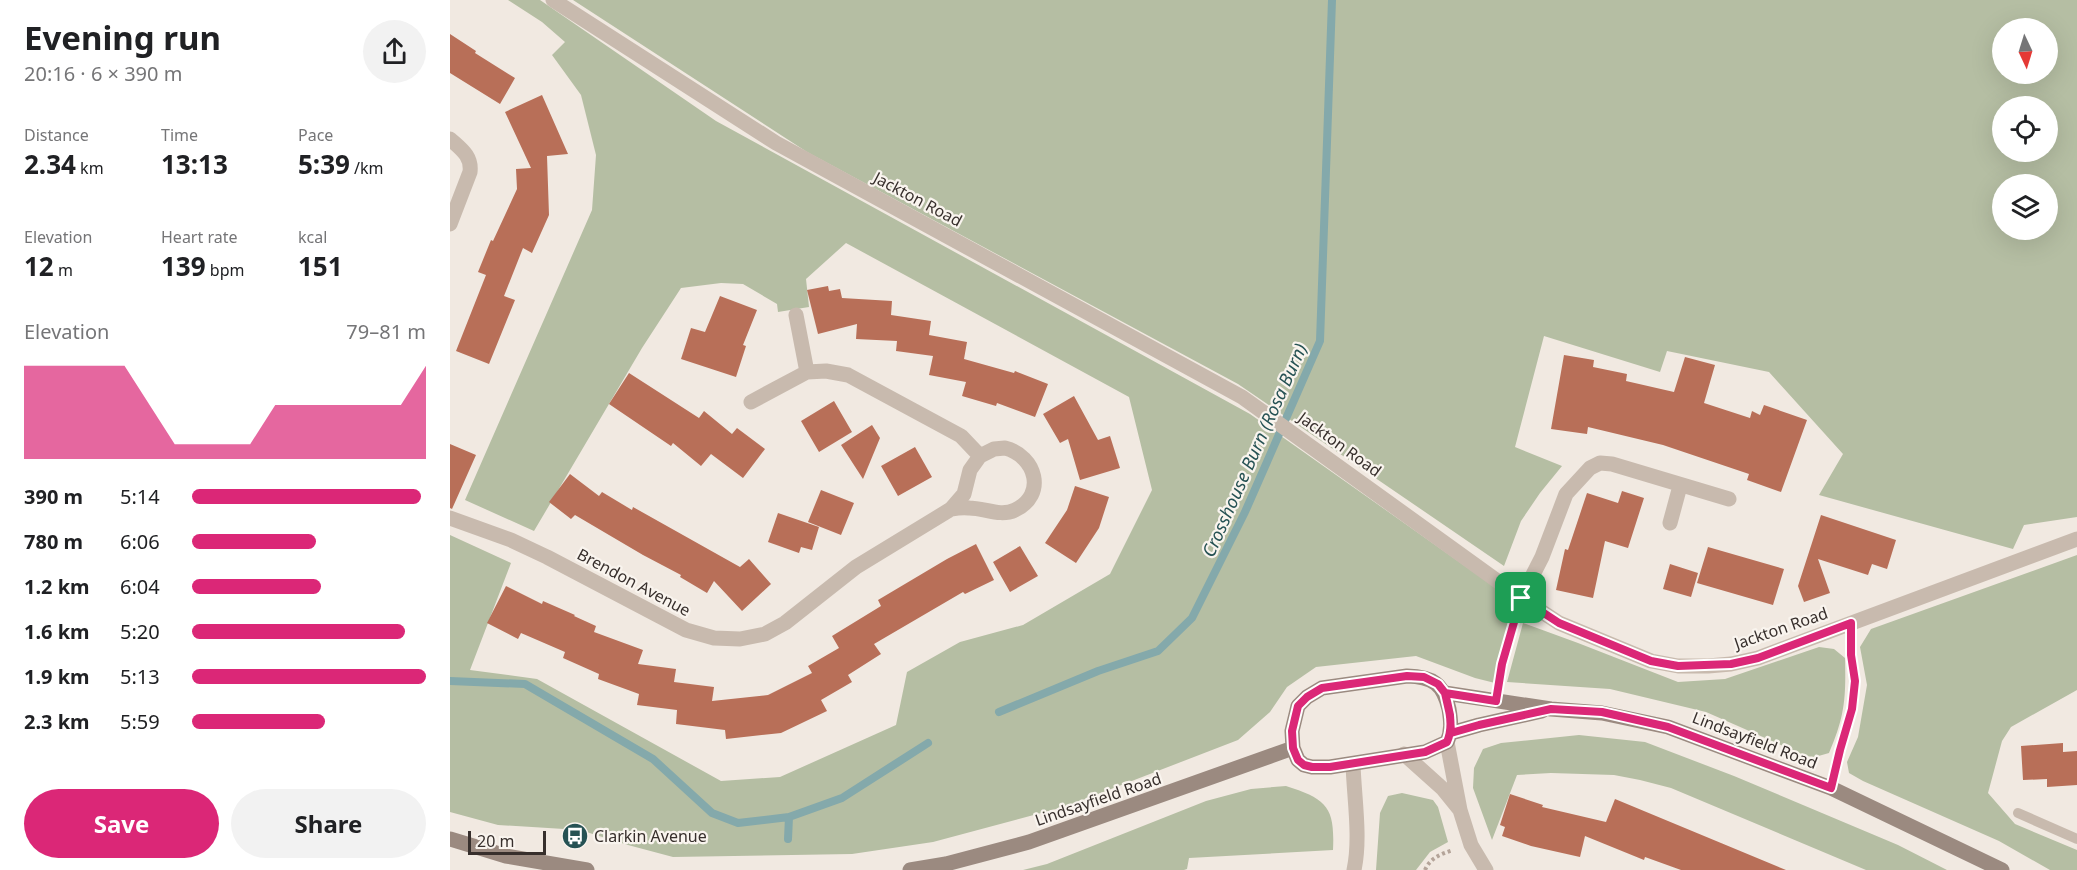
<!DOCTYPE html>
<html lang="en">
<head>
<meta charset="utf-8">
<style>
	body { margin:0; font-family:"Noto Sans",sans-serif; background:#f2f2f2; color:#202124; height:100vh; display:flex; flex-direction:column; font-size:22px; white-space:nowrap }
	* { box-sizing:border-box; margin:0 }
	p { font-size:20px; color:#757577 }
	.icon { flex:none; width:33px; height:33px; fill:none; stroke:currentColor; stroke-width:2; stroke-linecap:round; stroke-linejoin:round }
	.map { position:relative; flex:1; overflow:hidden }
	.drawer { display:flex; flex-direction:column; background:#fff; width:450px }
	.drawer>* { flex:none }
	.needle { width:39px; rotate:176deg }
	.fabs { position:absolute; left:1542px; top:18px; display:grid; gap:12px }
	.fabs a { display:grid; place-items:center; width:66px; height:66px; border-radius:50%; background:#fff; box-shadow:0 6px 24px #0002; font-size:30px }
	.scale { position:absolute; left:18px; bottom:15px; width:78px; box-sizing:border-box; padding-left:6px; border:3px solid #372f2c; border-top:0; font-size:16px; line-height:21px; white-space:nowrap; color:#372f2c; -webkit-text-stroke:4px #f9f4ee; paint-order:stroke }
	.pin { position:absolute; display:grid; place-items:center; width:51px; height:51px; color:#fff; margin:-26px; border-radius:12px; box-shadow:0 3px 9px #0006 }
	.round { display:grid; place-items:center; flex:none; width:63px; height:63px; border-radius:32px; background:#f2f2f2 }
	.headline { display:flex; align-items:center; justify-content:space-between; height:102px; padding:0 24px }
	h1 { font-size:33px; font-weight:700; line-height:45px }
	.stats { display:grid; grid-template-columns:repeat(3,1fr); gap:9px; height:102px; padding:6px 24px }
	.stats div { display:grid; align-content:center }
	.stats b { font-size:26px; font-weight:700 }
	.stats small { font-size:16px; font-weight:400 }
	.stats p { font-size:16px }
	.chart { height:168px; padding:12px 24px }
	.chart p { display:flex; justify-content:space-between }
	.chart svg { width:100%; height:108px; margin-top:6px; fill:#db2777; opacity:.7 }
	.cta { display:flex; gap:12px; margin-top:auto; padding:12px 24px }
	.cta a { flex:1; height:69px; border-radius:36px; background:#db2777; color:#fff; font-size:24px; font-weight:700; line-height:69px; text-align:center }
	.cta a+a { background:#f2f2f2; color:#202124 }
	ul { padding:0 24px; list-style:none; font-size:20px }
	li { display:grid; grid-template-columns:96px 72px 1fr; align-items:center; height:45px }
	li i { height:15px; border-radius:8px; background:#db2777 }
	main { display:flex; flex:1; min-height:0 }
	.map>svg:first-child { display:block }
	.green { fill:#b5bea3; fill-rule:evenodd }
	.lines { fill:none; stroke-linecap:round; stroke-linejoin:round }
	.stream { stroke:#84a9ab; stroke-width:8 }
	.building { fill:#b86f58 }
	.path { stroke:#b4a499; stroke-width:4; stroke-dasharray:3 3; stroke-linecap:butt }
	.lane { stroke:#c8baae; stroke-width:10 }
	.street { stroke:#c8baae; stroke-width:15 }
	.secondary { stroke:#9b8a80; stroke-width:15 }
	.route-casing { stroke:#fff; stroke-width:12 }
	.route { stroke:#db2777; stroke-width:8 }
	.labels { text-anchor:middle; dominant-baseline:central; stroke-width:4.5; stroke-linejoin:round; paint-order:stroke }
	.street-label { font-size:16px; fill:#372f2c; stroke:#f9f4ee }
	.poi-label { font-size:16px; fill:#372f2c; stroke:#f9f4ee; text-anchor:start }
	.water-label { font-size:18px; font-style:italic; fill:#265254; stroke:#f9f4ee }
</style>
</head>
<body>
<main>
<section class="drawer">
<div class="headline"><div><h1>Evening run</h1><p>20:16 · 6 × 390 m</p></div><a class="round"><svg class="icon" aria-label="share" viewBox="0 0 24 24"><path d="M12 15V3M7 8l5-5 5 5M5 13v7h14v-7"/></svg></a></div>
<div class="stats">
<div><p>Distance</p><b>2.34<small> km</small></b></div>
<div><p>Time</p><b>13:13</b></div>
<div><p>Pace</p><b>5:39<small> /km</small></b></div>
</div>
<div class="stats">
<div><p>Elevation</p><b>12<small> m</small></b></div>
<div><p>Heart rate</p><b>139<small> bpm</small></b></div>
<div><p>kcal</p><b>151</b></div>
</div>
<div class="chart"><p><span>Elevation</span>79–81 m</p>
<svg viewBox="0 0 160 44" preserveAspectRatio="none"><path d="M0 44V6L10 6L20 6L30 6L40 6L50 22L60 38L70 38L80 38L90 38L100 22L110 22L120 22L130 22L140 22L150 22L160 6V44z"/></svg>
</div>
<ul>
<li><b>390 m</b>5:14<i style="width:98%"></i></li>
<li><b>780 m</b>6:06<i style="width:53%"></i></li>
<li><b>1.2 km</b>6:04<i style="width:55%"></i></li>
<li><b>1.6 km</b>5:20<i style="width:91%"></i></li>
<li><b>1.9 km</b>5:13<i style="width:100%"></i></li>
<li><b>2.3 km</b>5:59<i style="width:57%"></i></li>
</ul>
<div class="cta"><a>Save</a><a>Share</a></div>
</section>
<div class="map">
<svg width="1627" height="870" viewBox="0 0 1627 870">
	<rect width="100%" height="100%" fill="#f1e9e1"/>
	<!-- green -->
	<path class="green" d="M58 0H90L266 121 800 414 1063 600 1045 683 1025 678 966 656 866 667 837 687 820 712 788 740 617 806 483 842 402 854 223 857 178 845 130 830 48 825 0 812V535L61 563 20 670 87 679 271 781 330 777 446 725 457 672 510 642 573 625 660 574 702 490 679 397 396 243 356 279 359 307 328 312 327 304 293 284 271 283 231 288 192 348 84 531 15 500 142 210 146 155 131 95 102 55 115 42 92 22Z
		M123 0H1627V517L1574 525 1563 549 1369 495 1393 454 1319 372 1217 351 1210 372 1094 336 1065 447 1112 466 1090 493 1071 521 1054 566 788 384 357 152ZM1552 28H1598V74H1552ZM1552 106H1598V152H1552ZM1552 184H1598V230H1552Z
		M1627 555V690L1561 727 1552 741 1538 793 1565 824 1627 850V870H1600L1549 841 1413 781 1399 773 1397 762 1408 737 1417 685 1410 647 1421 629Z
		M1073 623 1128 643 1228 682 1275 679 1369 647 1384 649 1395 658C1396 698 1395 716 1379 753L1365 757 1356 756 1256 712 1160 689 1057 682Z
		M1129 735 1195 742 1284 776 1448 845 1497 870H1416L1221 788 1190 780 1164 775 1101 773 1067 775 1042 840 1023 788 1024 768 1033 749 1051 743Z
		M836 786C877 799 885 807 883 850L739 858 737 869 734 870H573L597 864 756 801 801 789Z
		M952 793 983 800 988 807 998 842 980 852 966 870H926L930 813 938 796Z"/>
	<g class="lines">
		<!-- stream -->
		<path class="stream" d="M0 681 75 684 203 759 262 813 288 823 339 817 392 798 478 743
			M549 712 648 671 708 651 742 618 795 512 870 341 882 0
			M338 839 339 817"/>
	</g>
	<!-- building -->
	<path class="building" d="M0 34 26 51 25 53 65 78 50 104 0 73Z
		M92 95 118 154 97 156 99 215 82 253 73 248 54 296 65 300 39 364 6 351 36 275 28 272 41 240 43 241 67 189 66 169 81 168 55 112Z
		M378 286 379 291 390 289 392 298 442 301 441 315 481 321 479 335 517 342 514 359 564 373 565 371 598 384 585 417 547 403 546 406 512 396 516 382 479 375 483 356 446 351 447 341 406 339 407 324 368 334 357 290Z
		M270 296 307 310 293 345 296 346 286 377 231 359 241 328 255 332Z
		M1114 355 1144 360 1143 367 1177 374 1176 381 1224 392 1235 357 1265 365 1254 403 1300 418 1302 411 1310 415 1314 405 1357 420 1331 492 1297 480 1299 474 1213 445 1138 427 1137 434 1101 429Z
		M179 373 249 418 254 411 282 434 287 428 315 449 293 478 261 454 251 466 223 443 221 446 159 404Z
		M624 396 648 440 660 436 670 468 630 480 618 439 610 443 593 414Z
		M384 401 402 432 369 452 351 421Z
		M422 425 430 438 413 479 391 445Z
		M0 444 26 455 2 509 0 508Z
		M465 447 482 477 448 496 431 466Z
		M120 474 149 496 152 492 182 510 183 507 290 567 299 559 321 584 292 611 264 581 257 593 230 577 231 575 193 555 125 515 121 519 99 502Z
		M625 486 659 497 649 528 626 563 595 543 617 510Z
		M371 490 404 503 391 535 358 522Z
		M1172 491 1194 498 1178 548 1155 541 1143 598 1106 590 1115 549 1118 550 1137 493 1168 503Z
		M328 513 369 527 362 550 351 547 349 553 318 542Z
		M1371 515 1446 540 1437 569 1422 564 1418 575 1368 559 1380 593 1354 602 1348 586Z
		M526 544 544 580 515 594 513 592 424 644 431 654 398 675 402 682 371 700 377 711 331 733 276 739 275 730 226 724 227 710 187 705 189 694 148 679 149 674 113 658 115 652 71 633 68 639 37 623 56 586 92 604 93 601 125 615 124 616 146 626 144 632 193 650 188 664 226 669 224 682 264 687 262 701 318 695 362 673 358 666 389 648 382 636 431 606 428 600 497 559Z
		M570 546 588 576 560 592 543 562Z
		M1258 547 1334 569 1323 605 1247 583Z
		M1220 564 1248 573 1241 597 1213 589Z
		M1613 743V752L1627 751V785L1597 787V779L1573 780 1571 746Z
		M1060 794 1093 805 1092 807 1156 822 1165 799 1336 870H1231L1195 857 1194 860 1135 836 1130 857 1081 846 1052 836 1055 827 1050 825Z"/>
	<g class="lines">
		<!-- path -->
		<path class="path" d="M1049 682 1066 616
			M1385 770 1402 709 1405 681 1401 645
			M975 870C980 858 991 854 1003 850"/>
		<!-- lane -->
		<path class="lane" d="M1568 813 1627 839"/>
		<!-- street -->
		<path class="street" d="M103 0 326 143 792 397 1071 598 1109 623 1201 661 1228 666H1258L1281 664 1308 658 1627 539
			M0 139C11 149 22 156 20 172L0 224
			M346 315 357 372
			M301 402 357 372 376 371 398 375 511 436 530 456
			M555 448C586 456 597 495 565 510 550 517 535 508 519 508 513 507 507 508 501 509L514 494 520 470 530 456 544 449Z
			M0 518 61 540 97 557 236 630 264 638 290 639 315 634 335 623 406 567 501 509
			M1220 523 1230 486
			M1071 598 1092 557 1116 494 1140 468 1150 463 1162 464 1279 499
			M954 754 993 789 1010 810 997 742
			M903 764C904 797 911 838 904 870
			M1010 810 1021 845 1036 870"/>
		<!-- secondary -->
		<path class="secondary" d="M957 676C983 677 993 683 999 709 1001 721 1002 731 997 742L975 752 880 767H862L854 765 848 760 843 748 842 731 848 706 857 697 872 688Z
			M995 693 1101 709 1152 713 1218 727 1381 788 1552 870
			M1001 733 1029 725 1092 711
			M0 839 56 856 137 870
			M460 870 496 864 579 842 843 748"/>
	</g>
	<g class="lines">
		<defs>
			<path id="route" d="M1071 598 1052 664 1046 701 995 693C999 709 1004 726 997 742L975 752 880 767H862L854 765 848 760 843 748 842 731 848 706 857 697 872 688 957 676 974 677 988 684 995 693 1000 715 1001 733 1029 725 1101 709 1152 712 1218 727 1381 788 1390 750 1402 709 1405 681 1401 655V623L1308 658 1281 664 1228 666 1201 661 1109 623 1071 598"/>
		</defs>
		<!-- route casing -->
		<use href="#route" class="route-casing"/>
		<!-- route -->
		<use href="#route" class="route"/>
	</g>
	<!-- icons -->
	<defs>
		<symbol id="bus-disc" viewBox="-11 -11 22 22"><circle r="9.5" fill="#265254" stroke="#f9f4ee"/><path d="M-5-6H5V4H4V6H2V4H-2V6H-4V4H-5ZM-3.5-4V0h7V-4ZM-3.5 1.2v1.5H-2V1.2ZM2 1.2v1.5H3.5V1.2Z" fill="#fff"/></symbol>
	</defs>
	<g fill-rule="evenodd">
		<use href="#bus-disc" x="110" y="821" width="30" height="30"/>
	</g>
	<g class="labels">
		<!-- street labels -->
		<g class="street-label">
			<text transform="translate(468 199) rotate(28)">Jackton Road</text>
			<text transform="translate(890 444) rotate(36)">Jackton Road</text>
			<text transform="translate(184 582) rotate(28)">Brendon Avenue</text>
			<text transform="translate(1331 628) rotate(-19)">Jackton Road</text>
			<text transform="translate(1305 740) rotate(21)">Lindsayfield Road</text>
			<text transform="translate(648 799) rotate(-19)">Lindsayfield Road</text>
		</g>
		<!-- poi labels -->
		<g class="poi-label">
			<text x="144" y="836">Clarkin Avenue</text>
		</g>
		<!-- water labels -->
		<g class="water-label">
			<text transform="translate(804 450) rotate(-66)">Crosshouse Burn (Rosa Burn)</text>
		</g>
	</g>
</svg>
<div class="fabs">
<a><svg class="needle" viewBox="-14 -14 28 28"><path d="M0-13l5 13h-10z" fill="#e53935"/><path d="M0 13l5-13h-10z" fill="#757577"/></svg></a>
<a><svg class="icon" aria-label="locate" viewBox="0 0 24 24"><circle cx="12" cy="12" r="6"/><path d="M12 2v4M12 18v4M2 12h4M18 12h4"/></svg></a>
<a><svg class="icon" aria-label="layers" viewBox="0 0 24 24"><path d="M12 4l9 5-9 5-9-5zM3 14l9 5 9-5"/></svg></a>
</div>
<div class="scale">20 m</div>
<div class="pin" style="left:1071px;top:598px;background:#1e9e55"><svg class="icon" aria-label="arrive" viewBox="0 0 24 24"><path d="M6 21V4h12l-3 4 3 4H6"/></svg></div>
</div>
</main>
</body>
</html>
